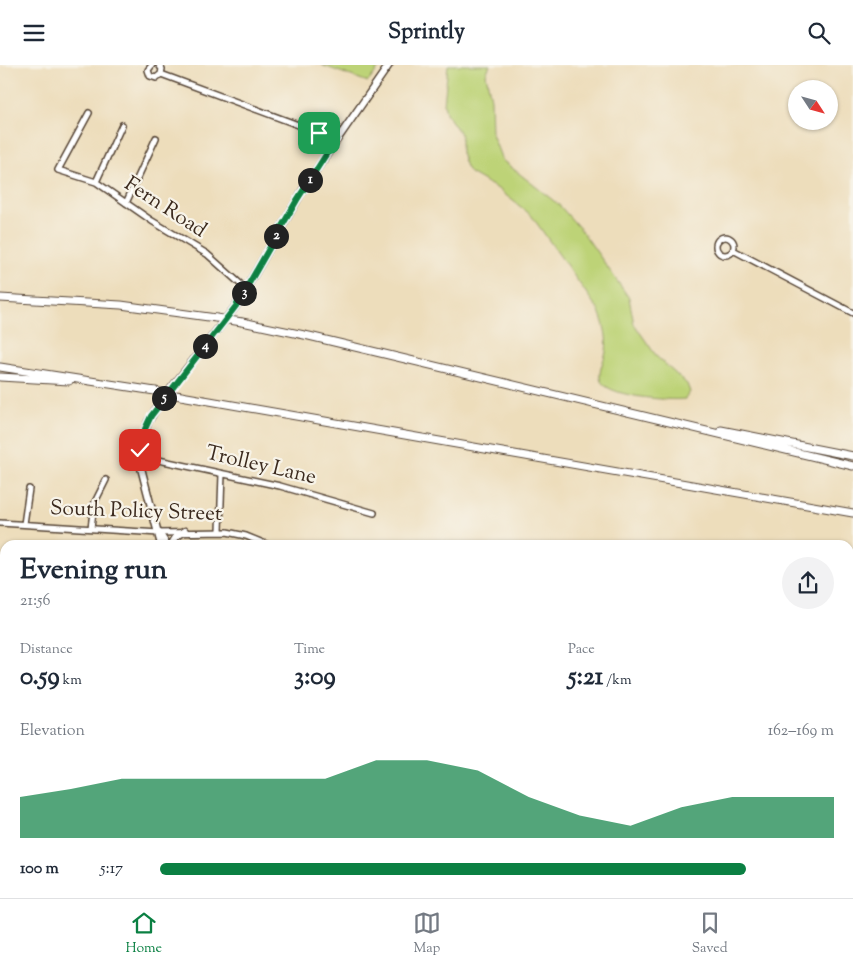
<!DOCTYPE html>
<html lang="en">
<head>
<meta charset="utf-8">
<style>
	body { margin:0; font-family:"Sorts Mill Goudy",serif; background:#f2f2f3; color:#1f2937; height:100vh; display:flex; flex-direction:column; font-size:19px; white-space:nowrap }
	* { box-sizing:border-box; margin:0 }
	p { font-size:16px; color:#747a83 }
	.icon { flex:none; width:28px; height:28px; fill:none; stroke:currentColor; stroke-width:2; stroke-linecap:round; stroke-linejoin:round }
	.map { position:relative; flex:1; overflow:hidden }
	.drawer { position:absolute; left:0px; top:475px; width:854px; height:359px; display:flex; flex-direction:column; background:#fff; border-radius:15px 15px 0 0; box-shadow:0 1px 4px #0004 }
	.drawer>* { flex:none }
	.needle { width:32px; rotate:126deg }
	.fabs { position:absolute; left:788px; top:15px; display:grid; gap:10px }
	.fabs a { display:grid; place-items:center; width:50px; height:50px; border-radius:50%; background:#fff; box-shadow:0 1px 4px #0004; font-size:25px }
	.pin { position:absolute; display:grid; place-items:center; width:42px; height:42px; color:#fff; margin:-21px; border-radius:10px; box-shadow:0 2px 8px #0006 }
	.km { position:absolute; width:25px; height:25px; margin:-12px; border-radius:50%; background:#222; color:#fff; font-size:14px; line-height:25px; text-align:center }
	.round { display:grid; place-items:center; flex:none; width:52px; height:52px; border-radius:26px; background:#f2f2f3 }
	.head { display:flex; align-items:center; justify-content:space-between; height:85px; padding:0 20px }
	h1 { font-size:28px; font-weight:700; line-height:38px }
	.figures { display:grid; grid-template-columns:repeat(3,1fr); gap:8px; height:85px; padding:5px 20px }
	.figures div { display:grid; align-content:center }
	.figures b { font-size:25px; font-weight:700 }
	.figures small { font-size:14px; font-weight:400 }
	.figures p { font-size:14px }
	.chart { height:140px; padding:10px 20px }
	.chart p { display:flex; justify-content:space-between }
	.chart svg { width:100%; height:90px; margin-top:5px; fill:#0b8043; opacity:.7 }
	ul { padding:0 20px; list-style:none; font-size:16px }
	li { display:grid; grid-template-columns:80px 60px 1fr; align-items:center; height:38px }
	li i { height:12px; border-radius:6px; background:#0b8043 }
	header { display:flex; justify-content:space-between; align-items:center; height:65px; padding:0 20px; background:#fff; font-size:22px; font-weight:700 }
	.tabs { display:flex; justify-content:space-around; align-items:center; height:70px; border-top:1px solid #e0e1e3; background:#fff; font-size:14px; color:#747a83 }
	.tabs a { display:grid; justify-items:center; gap:2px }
	.tabs .on { color:#0b8043 }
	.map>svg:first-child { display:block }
	.green { fill:#bdd377; stroke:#7c7e4a }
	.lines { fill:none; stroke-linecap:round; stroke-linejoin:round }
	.minor-casing { stroke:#564536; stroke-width:8 }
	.major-casing { stroke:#564536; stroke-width:9 }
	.highway-casing { stroke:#564536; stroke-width:9 }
	.minor { stroke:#fff; stroke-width:5 }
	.major { stroke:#fff; stroke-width:6 }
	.highway { stroke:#fff; stroke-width:7 }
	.highway-bridge-casing { stroke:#564536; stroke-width:9; stroke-linecap:butt }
	.highway-bridge { stroke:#fff; stroke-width:7 }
	.route-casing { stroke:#fff; stroke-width:10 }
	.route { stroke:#0b8043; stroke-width:6 }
	.labels { text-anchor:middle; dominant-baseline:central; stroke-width:4.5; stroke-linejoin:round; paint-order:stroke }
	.street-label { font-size:21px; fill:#3b2a1e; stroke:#f7f3e8 }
</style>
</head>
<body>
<header><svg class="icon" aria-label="menu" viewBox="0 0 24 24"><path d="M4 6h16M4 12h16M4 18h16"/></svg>Sprintly<svg class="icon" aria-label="search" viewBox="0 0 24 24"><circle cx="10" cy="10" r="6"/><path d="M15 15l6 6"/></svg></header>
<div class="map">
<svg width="853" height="833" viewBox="0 0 853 833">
	<rect width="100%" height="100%" fill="#f7f3e8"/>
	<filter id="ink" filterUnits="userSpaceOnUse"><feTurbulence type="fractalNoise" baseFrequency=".02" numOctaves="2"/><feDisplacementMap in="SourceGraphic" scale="10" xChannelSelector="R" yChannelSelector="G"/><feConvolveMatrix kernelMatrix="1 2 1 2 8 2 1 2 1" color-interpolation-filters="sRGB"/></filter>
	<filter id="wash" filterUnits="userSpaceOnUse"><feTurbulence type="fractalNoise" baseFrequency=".0096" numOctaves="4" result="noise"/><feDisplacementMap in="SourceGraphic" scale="20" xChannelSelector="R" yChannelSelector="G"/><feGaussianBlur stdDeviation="1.12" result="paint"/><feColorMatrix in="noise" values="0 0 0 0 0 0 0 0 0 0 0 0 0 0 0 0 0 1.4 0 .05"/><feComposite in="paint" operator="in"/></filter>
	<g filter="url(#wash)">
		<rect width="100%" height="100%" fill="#edddbb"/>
		<!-- green -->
		<path class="green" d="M321 0H381L368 17Z
			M448 0H490L486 9 491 34 492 69 502 95 559 140 582 166 629 233 634 259 657 292 687 319 690 327 685 334C669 336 602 332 600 313 599 305 604 295 606 287 608 272 604 259 599 246L531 150 498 124 470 108 466 102 461 88V70L446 48 444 39Z"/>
	</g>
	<g filter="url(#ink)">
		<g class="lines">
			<defs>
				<path id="minor" d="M152 0 148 5 150 11 156 13 161 9
					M159 0 162 4 161 9
					M161 9 336 74
					M89 48 58 105 96 117 152 156 207 189 246 224
					M96 117 122 60
					M126 138 156 73
					M716 181a9 9 0 1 1 18 0a9 9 0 1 1-18 0Z
					M733 185 853 248
					M140 391 280 421 374 448
					M0 458 159 468 227 467 246 471 268 480
					M24 459 29 424
					M91 463 94 439 106 415
					M220 466 222 409
					M853 581V608
					M851 658 853 652
					M647 833 650 829"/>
				<path id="major" d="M159 468 167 480
					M161 480 140 399 141 379 148 357 159 339 236 241 307 118 389 0
					M171 480 176 472 185 466
					M0 742 5 741
					M0 751H5
					M303 829 307 833
					M502 829V833
					M575 829 576 833
					M240 833 241 829
					M246 833 247 829"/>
				<path id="highway" d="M0 233 121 240 216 253
					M242 257 309 271 853 401
					M0 302 155 326
					M0 312 69 316
					M181 331 853 448
					M721 365 853 391
					M0 810 5 809"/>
			</defs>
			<!-- minor casing -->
			<use href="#minor" class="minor-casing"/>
			<!-- major casing -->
			<use href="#major" class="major-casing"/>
			<!-- highway casing -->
			<use href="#highway" class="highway-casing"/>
			<!-- minor -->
			<use href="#minor" class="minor"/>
			<!-- major -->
			<use href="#major" class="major"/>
			<!-- highway -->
			<use href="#highway" class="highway"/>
			<defs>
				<path id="highway-bridge" d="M216 253 242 257
					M155 326 181 331"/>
			</defs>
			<!-- highway-bridge casing -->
			<use href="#highway-bridge" class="highway-bridge-casing"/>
			<!-- highway-bridge -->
			<use href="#highway-bridge" class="highway-bridge"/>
		</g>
	</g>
	<g class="lines" filter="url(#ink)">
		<defs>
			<path id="route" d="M140 385 145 364 151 351 236 241 297 135 336 74 319 68"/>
		</defs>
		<!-- route casing -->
		<use href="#route" class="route-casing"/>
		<!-- route -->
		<use href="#route" class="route"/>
	</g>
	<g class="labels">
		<!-- street labels -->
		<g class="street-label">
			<text transform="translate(165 143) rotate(33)">Fern Road</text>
			<text transform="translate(261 401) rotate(13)">Trolley Lane</text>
			<text transform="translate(136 447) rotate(2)">South Policy Street</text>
		</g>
	</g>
</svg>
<div class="fabs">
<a><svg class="needle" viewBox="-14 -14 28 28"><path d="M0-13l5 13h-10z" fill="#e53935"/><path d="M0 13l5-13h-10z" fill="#747a83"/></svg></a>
</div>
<div class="pin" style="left:319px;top:68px;background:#1e9e55"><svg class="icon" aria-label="arrive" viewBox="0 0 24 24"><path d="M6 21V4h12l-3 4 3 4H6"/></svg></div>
<div class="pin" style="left:140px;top:385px;background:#d93025"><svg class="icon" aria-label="check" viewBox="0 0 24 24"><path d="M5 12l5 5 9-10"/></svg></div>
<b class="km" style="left:310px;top:115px">1</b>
<b class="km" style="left:276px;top:171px">2</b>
<b class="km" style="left:244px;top:228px">3</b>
<b class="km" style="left:205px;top:281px">4</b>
<b class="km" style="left:164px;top:333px">5</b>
<section class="drawer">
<div class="head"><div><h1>Evening run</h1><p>21:56</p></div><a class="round"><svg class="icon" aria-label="share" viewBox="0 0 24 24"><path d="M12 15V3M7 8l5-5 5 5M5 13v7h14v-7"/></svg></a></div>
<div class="figures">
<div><p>Distance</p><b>0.59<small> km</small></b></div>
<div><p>Time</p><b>3:09</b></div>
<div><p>Pace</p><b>5:21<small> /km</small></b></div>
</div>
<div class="chart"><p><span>Elevation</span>162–169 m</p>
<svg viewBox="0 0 160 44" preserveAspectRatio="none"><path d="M0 44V24L10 20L20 15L30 15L40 15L50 15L60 15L70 6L80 6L90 11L100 24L110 33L120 38L130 29L140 24L150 24L160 24V44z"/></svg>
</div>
<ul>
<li><b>100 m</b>5:17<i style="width:87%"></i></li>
</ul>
</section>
</div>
<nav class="tabs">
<a class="on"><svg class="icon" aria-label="home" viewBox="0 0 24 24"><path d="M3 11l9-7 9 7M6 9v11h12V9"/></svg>Home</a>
<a><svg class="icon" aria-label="map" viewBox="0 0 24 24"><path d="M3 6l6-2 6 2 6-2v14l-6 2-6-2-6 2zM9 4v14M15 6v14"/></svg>Map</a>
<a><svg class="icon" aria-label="saved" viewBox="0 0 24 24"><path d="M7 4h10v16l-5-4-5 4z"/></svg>Saved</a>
</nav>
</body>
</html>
